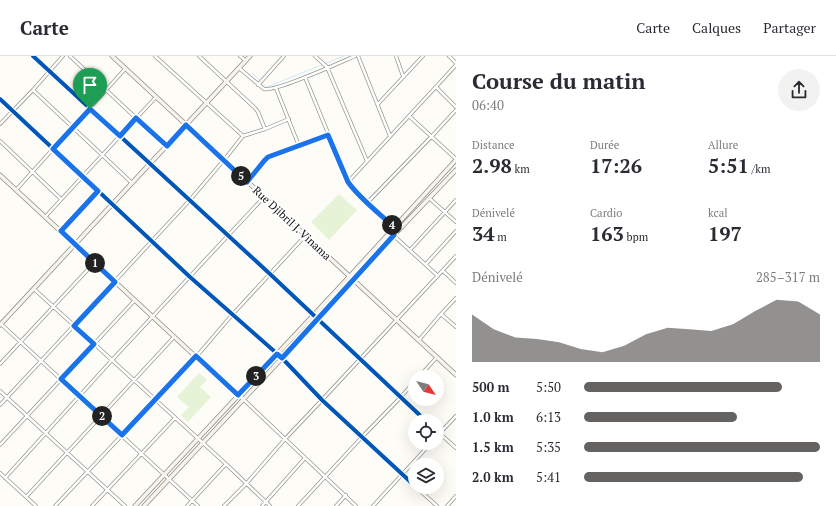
<!DOCTYPE html>
<html lang="fr">
<head>
<meta charset="utf-8">
<style>
	body { margin:0; font-family:"PT Serif",serif; background:#f2f2f3; color:#2b2b33; height:100vh; display:flex; flex-direction:column; font-size:15px; white-space:nowrap }
	* { box-sizing:border-box; margin:0 }
	p { font-size:13px; color:#7c7c81 }
	.icon { flex:none; width:22px; height:22px; fill:none; stroke:currentColor; stroke-width:2; stroke-linecap:round; stroke-linejoin:round }
	.map { position:relative; flex:1; overflow:hidden }
	.sheet { display:flex; flex-direction:column; background:#fff; width:380px }
	.sheet>* { flex:none }
	.needle { width:26px; rotate:125deg }
	.buttons { position:absolute; left:408px; top:314px; display:grid; gap:8px }
	.buttons a { display:grid; place-items:center; width:36px; height:36px; border-radius:50%; background:#fff; box-shadow:0 4px 16px #0002; font-size:20px }
	.pin { position:absolute; display:grid; place-items:center; width:34px; height:34px; color:#fff; margin:-41px -17px; border-radius:50% 50% 50% 0; rotate:-45deg; box-shadow:0 0 4px #0007 }
	.pin .icon { rotate:45deg }
	.km { position:absolute; width:20px; height:20px; margin:-10px; border-radius:50%; background:#222; color:#fff; font-size:11px; line-height:20px; text-align:center }
	.round { display:grid; place-items:center; flex:none; width:42px; height:42px; border-radius:21px; background:#f2f2f3 }
	.headline { display:flex; align-items:center; justify-content:space-between; height:68px; padding:0 16px }
	h1 { font-size:22px; font-weight:700; line-height:30px }
	.figures { display:grid; grid-template-columns:repeat(3,1fr); gap:6px; height:68px; padding:4px 16px }
	.figures div { display:grid; align-content:center }
	.figures b { font-size:20px; font-weight:700 }
	.figures small { font-size:11px; font-weight:400 }
	.figures p { font-size:11px }
	.chart { height:112px; padding:8px 16px }
	.chart p { display:flex; justify-content:space-between }
	.chart svg { width:100%; height:72px; margin-top:4px; fill:#646362; opacity:.7 }
	ul { padding:0 16px; list-style:none; font-size:13px }
	li { display:grid; grid-template-columns:64px 48px 1fr; align-items:center; height:30px }
	li i { height:10px; border-radius:5px; background:#646362 }
	header { display:flex; align-items:center; gap:24px; box-sizing:border-box; height:56px; padding:0 20px; background:#fff; border-bottom:1px solid #e1e1e2 }
	header strong { font-size:19px }
	nav { display:flex; gap:22px; margin-inline-start:auto; font-size:14px }
	main { display:flex; flex:1; min-height:0 }
	.map>svg:first-child { display:block }
	.park { fill:#e7f3d7 }
	.lines { fill:none; stroke-linecap:round; stroke-linejoin:round }
	.stream { stroke:#cde8f7; stroke-width:1 }
	.street-casing { stroke:#979795; stroke-width:4 }
	.secondary-casing { stroke:#8e8d8b; stroke-width:5 }
	.street { stroke:#fffffe; stroke-width:2.5 }
	.secondary { stroke:#f6f4eb; stroke-width:3.5 }
	.cycleway-casing { stroke:#fff; stroke-width:6 }
	.cycleway { stroke:#0057b8; stroke-width:4 }
	.route-casing { stroke:#fff; stroke-width:8 }
	.route { stroke:#1a73e8; stroke-width:5 }
	.labels { text-anchor:middle; dominant-baseline:central; stroke-width:4; stroke-linejoin:round; paint-order:stroke }
	.street-label { font-size:11px; fill:#111; stroke:#fff }
</style>
</head>
<body>
<header>
<strong>Carte</strong>
<nav><a>Carte</a><a>Calques</a><a>Partager</a></nav>
</header>
<main>
<div class="map">
<svg width="456" height="450" viewBox="0 0 456 450">
	<rect width="100%" height="100%" fill="#fdfcf7"/>
	<!-- park -->
	<path class="park" d="M339 138 357 154 329 184 311 166Z
		M199 317 207 324 200 331 211 341 188 366 181 359 189 351 177 341Z"/>
	<g class="lines">
		<!-- stream -->
		<path class="stream" d="M252 17 267 31 344 0"/>
		<defs>
			<path id="street" d="M33 0 270 218 426 365
				M70 0 136 62 167 89
				M155 0 243 80
				M199 0 255 52 258 56 265 73
				M240 0 246 5
				M315 0 327 11 367 105
				M358 0 390 80
				M396 0 403 20
				M449 0 456 7
				M239 12 264 33C276 36 339 7 355 0
				M305 21 348 126C360 144 382 160 398 174
				M258 29 284 0
				M436 31 456 51
				M276 32 299 90
				M33 34 132 127
				M0 43 190 221 282 302 322 344 415 430
				M378 48 423 0
				M409 60 456 103
				M0 68 33 34 63 0
				M0 85 61 143
				M247 126 264 105 268 101 329 79
				M348 126 456 9
				M16 134 125 13
				M429 142 456 166
				M367 147 432 80 456 54
				M45 161 156 41
				M61 175 98 135
				M393 179 438 220
				M410 194 456 144
				M426 208 456 175
				M443 215 456 227
				M34 233 226 408 270 450
				M441 258 456 271
				M1 268 198 450
				M419 284 441 258 456 242
				M0 308 94 207
				M419 321 437 301
				M0 335 125 450
				M243 343 356 450
				M0 349 41 305 189 145 224 104 243 80 265 73 289 63
				M437 375 456 392
				M437 380 456 360
				M0 389 135 244
				M0 417 36 450
				M5 422 112 304 264 141
				M416 431 437 450
				M26 441 174 281
				M55 450 196 301 232 259 305 180
				M92 450 175 362
				M187 450 226 408
				M224 450 246 428 285 383 322 344 456 200
				M262 450 305 402
				M298 450 362 381 400 342 415 325
				M336 450 346 439
				M373 450 431 387
				M447 450 456 440"/>
			<path id="secondary" d="M112 0 456 319
				M0 119 196 301 243 343
				M0 269 250 0
				M135 450 350 220 456 104
				M144 450 283 301 394 179 456 114"/>
		</defs>
		<!-- street casing -->
		<use href="#street" class="street-casing"/>
		<!-- secondary casing -->
		<use href="#secondary" class="secondary-casing"/>
		<!-- street -->
		<use href="#street" class="street"/>
		<!-- secondary -->
		<use href="#secondary" class="secondary"/>
		<defs>
			<path id="cycleway" d="M33 0 270 218 426 365
				M0 43 190 221 282 302 322 344 415 430"/>
		</defs>
		<!-- cycleway casing -->
		<use href="#cycleway" class="cycleway-casing"/>
		<!-- cycleway -->
		<use href="#cycleway" class="cycleway"/>
	</g>
	<g class="lines">
		<defs>
			<path id="route" d="M90 53 120 80 136 62 167 90 186 69 247 126 264 105 268 101 328 79 348 126C360 143 379 157 394 171L390 176 394 179 283 301 282 302 277 298 238 339 196 300 122 379 61 323 94 288 74 270 115 226 61 175 98 135 53 93Z"/>
		</defs>
		<!-- route casing -->
		<use href="#route" class="route-casing"/>
		<!-- route -->
		<use href="#route" class="route"/>
	</g>
	<g class="labels">
		<!-- street labels -->
		<g class="street-label">
			<text transform="translate(292 167) rotate(43)">Rue Djibril J. Vinama</text>
		</g>
	</g>
</svg>
<div class="buttons">
<a><svg class="needle" viewBox="-14 -14 28 28"><path d="M0-13l5 13h-10z" fill="#e53935"/><path d="M0 13l5-13h-10z" fill="#7c7c81"/></svg></a>
<a><svg class="icon" aria-label="locate" viewBox="0 0 24 24"><circle cx="12" cy="12" r="6"/><path d="M12 2v4M12 18v4M2 12h4M18 12h4"/></svg></a>
<a><svg class="icon" aria-label="layers" viewBox="0 0 24 24"><path d="M12 4l9 5-9 5-9-5zM3 14l9 5 9-5"/></svg></a>
</div>
<div class="pin" style="left:90px;top:53px;background:#1e9e55"><svg class="icon" aria-label="arrive" viewBox="0 0 24 24"><path d="M6 21V4h12l-3 4 3 4H6"/></svg></div>
<b class="km" style="left:95px;top:207px">1</b>
<b class="km" style="left:102px;top:360px">2</b>
<b class="km" style="left:256px;top:320px">3</b>
<b class="km" style="left:392px;top:169px">4</b>
<b class="km" style="left:241px;top:120px">5</b>
</div>
<section class="sheet">
<div class="headline"><div><h1>Course du matin</h1><p>06:40</p></div><a class="round"><svg class="icon" aria-label="share" viewBox="0 0 24 24"><path d="M12 15V3M7 8l5-5 5 5M5 13v7h14v-7"/></svg></a></div>
<div class="figures">
<div><p>Distance</p><b>2.98<small> km</small></b></div>
<div><p>Durée</p><b>17:26</b></div>
<div><p>Allure</p><b>5:51<small> /km</small></b></div>
</div>
<div class="figures">
<div><p>Dénivelé</p><b>34<small> m</small></b></div>
<div><p>Cardio</p><b>163<small> bpm</small></b></div>
<div><p>kcal</p><b>197</b></div>
</div>
<div class="chart"><p><span>Dénivelé</span>285–317 m</p>
<svg viewBox="0 0 160 44" preserveAspectRatio="none"><path d="M0 44V15L10 24L20 29L30 30L40 32L50 36L60 38L70 34L80 27L90 23L100 24L110 25L120 21L130 13L140 6L150 7L160 15V44z"/></svg>
</div>
<ul>
<li><b>500 m</b>5:50<i style="width:84%"></i></li>
<li><b>1.0 km</b>6:13<i style="width:65%"></i></li>
<li><b>1.5 km</b>5:35<i style="width:100%"></i></li>
<li><b>2.0 km</b>5:41<i style="width:93%"></i></li>
</ul>
</section>
</main>
</body>
</html>
